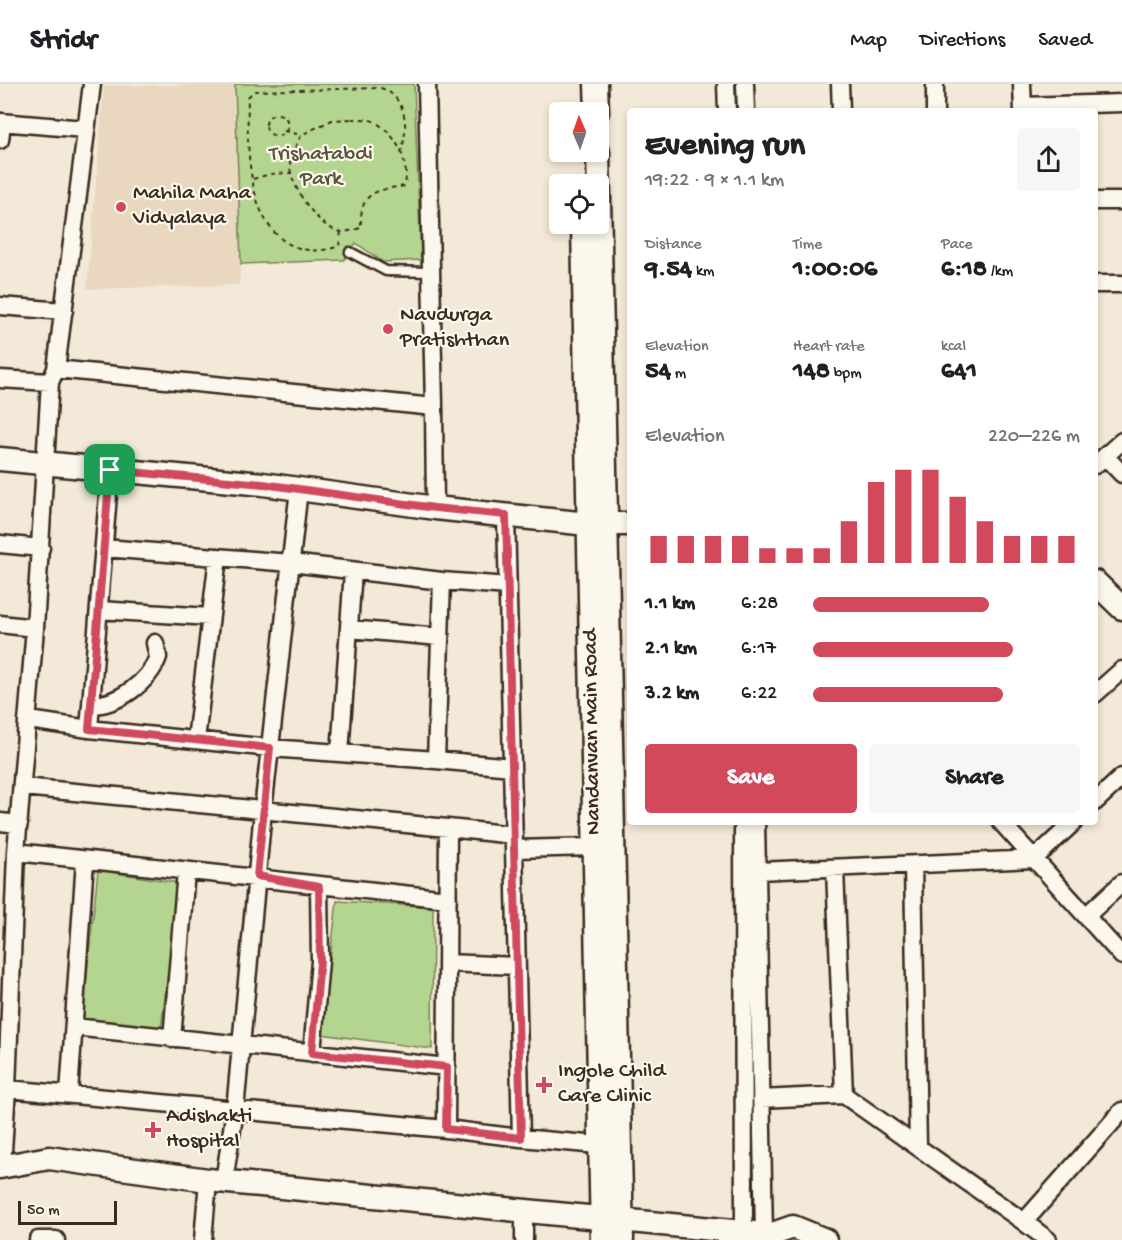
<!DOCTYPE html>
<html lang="en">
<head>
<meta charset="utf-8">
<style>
	body { margin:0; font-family:"Gochi Hand",sans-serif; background:#f6f6f6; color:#202124; height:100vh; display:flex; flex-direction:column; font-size:22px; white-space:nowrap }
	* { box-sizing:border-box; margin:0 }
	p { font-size:20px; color:#757577 }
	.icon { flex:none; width:33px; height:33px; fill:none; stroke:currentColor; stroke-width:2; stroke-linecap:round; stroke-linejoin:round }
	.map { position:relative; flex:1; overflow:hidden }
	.drawer { position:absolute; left:627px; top:24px; width:471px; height:717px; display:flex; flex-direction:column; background:#fff; border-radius:6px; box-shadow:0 3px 9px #0003 }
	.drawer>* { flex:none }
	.needle { width:39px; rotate:358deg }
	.buttons { position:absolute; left:549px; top:18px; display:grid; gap:12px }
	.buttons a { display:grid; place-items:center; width:60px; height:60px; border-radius:6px; background:#fff; box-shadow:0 3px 9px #0003; font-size:30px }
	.scale { position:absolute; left:18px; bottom:15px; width:99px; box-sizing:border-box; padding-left:6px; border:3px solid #3b2a1e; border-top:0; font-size:16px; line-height:21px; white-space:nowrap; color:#3b2a1e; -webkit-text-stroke:4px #fbf7ec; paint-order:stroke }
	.pin { position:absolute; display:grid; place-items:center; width:51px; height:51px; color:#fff; margin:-26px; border-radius:12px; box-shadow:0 3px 9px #0006 }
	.round { display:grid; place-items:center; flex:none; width:63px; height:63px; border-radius:6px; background:#f6f6f6 }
	.summary { display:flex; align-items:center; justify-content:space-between; height:102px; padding:0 18px }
	h1 { font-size:33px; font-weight:700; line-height:45px }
	.stats { display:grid; grid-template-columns:repeat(3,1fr); gap:9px; height:102px; padding:6px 18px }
	.stats div { display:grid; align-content:center }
	.stats b { font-size:26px; font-weight:700 }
	.stats small { font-size:16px; font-weight:400 }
	.stats p { font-size:16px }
	.chart { height:168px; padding:12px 18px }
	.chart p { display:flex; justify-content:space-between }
	.chart svg { width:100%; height:108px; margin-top:6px; stroke:#d1495b; stroke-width:6 }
	.cta { display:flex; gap:12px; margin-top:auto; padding:12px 18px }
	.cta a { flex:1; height:69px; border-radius:6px; background:#d1495b; color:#fff; font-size:24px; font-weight:700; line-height:69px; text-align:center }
	.cta a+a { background:#f6f6f6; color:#202124 }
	ul { padding:0 18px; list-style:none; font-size:20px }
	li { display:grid; grid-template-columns:96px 72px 1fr; align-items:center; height:45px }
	li i { height:15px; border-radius:8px; background:#d1495b }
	header { display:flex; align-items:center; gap:36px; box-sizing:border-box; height:84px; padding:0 30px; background:#fff; border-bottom:2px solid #e0e0e0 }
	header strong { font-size:28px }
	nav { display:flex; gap:33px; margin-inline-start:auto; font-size:21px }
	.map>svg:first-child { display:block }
	.built { fill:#e9d8bf }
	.green { fill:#b4d58f; stroke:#788056; stroke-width:1.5 }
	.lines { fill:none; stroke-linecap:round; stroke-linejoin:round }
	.lane-casing { stroke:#3b2a1e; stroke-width:13 }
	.street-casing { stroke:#3b2a1e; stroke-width:21 }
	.secondary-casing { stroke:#3b2a1e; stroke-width:27 }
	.path { stroke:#3b2a1e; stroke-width:2; stroke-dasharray:4.5 4.5; stroke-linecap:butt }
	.lane { stroke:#fbf7ec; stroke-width:8 }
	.street { stroke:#fbf7ec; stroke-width:16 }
	.secondary { stroke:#fbf7ec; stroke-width:22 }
	.route-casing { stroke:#fff; stroke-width:12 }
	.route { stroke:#d1495b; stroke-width:8 }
	.poi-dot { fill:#d1495b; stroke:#fbf7ec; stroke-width:2 }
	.labels { text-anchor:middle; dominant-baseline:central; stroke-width:4.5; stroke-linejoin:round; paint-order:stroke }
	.park-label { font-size:22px; fill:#59553a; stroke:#fbf7ec }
	.poi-label { font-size:22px; fill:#3b2a1e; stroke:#fbf7ec; text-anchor:start }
	.street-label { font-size:22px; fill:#3b2a1e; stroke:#fbf7ec }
</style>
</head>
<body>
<header>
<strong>Stridr</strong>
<nav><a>Map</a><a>Directions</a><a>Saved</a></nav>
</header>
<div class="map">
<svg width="1122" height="1156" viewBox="0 0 1122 1156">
	<rect width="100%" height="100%" fill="#f3e9d8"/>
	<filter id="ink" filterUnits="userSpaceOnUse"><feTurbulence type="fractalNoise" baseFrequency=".0167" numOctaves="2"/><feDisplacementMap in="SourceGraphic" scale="12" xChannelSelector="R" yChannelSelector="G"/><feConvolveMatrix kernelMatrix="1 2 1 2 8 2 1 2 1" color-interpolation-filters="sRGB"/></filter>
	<g filter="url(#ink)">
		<!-- built -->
		<path class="built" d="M235 0 241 179 239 201 87 205 104 2Z"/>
		<!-- green -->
		<path class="green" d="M235 0H414L421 176 383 178 356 159 344 176 241 180Z
			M98 786 179 799 161 945 82 936Z
			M337 817 433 823 432 965 321 950Z"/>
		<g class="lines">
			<defs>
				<path id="lane" d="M350 168 386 187 431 188"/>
				<path id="street" d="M427 0 434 323
					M726 0 727 27
					M745 0 746 27
					M840 0 841 27
					M935 0V27
					M1022 0 1023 27
					M1023 22 1122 19
					M0 38 85 45
					M0 56 2 38
					M1095 117H1122
					M1095 200H1122
					M0 222 64 227
					M56 285 434 323 435 424
					M0 295 50 298
					M1105 372 1122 390
					M1095 381 1122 357
					M0 460 41 464
					M105 464 291 479 442 497 436 676 270 664 89 645 110 386
					M442 497 508 502
					M99 526 210 533
					M0 540 35 544
					M349 545 440 553
					M1095 610 1122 586
					M91 621C118 621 149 598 158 573L155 559
					M29 636 89 645
					M196 656 218 473
					M340 669 353 487
					M436 676 512 683
					M23 703 448 744 446 1045 521 1054 506 431
					M1095 718 1122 693
					M0 738 19 740
					M743 738 744 1146
					M756 738 764 1150
					M1001 738 1122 872
					M448 744 514 751
					M514 765 595 763
					M16 768 448 815
					M913 781 918 1063
					M757 787 1034 775 1074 738
					M1086 832 1122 799
					M447 879 517 882
					M74 943 447 983
					M172 955 186 787
					M312 969 320 877 319 803
					M7 1005 446 1045
					M69 1010 85 776
					M844 1011 1024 1138 1122 1027
					M761 1015 844 1011 835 785
					M521 1054 609 1062
					M2 1082 7 1005 16 768 35 544 50 298 56 285 92 0
					M224 1097 235 1026 263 726 299 405
					M1024 1138 1048 1156
					M38 1156H56
					M203 1156 208 1096
					M524 1156V1126"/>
				<path id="secondary" d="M596 0 597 28
					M598 68 622 1156
					M583 140 602 1156
					M0 375 263 400 435 424 588 440H630
					M1095 498 1122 524
					M0 1083 49 1074 208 1096 764 1150H773L793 1143 825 1156"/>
			</defs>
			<!-- lane casing -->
			<use href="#lane" class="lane-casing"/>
			<!-- street casing -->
			<use href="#street" class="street-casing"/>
			<!-- secondary casing -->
			<use href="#secondary" class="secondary-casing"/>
			<!-- path -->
			<path class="path" d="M266 41a11 11 0 1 1 22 0a11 11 0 1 1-22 0Z
				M352 35C359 35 369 34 375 38 398 51 409 78 405 102 375 106 359 108 361 144 355 145 348 148 342 148 320 147 290 102 290 82 289 73 298 59 301 51L332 36Z
				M284 47 301 51
				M253 95 270 90 292 89
				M341 148 339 162C326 167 312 168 299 164 245 148 247 59 248 13L254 7 381 4C407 14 409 43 401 68"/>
			<!-- lane -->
			<use href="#lane" class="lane"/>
			<!-- street -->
			<use href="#street" class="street"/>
			<!-- secondary -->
			<use href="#secondary" class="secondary"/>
		</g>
	</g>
	<g class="lines" filter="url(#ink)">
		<defs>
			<path id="route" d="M110 386 263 400 435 424 506 431 521 1054 446 1045 447 983 312 969 320 877 319 803 257 792 270 664 89 645Z"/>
		</defs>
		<!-- route casing -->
		<use href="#route" class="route-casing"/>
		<!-- route -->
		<use href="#route" class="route"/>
	</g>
	<!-- markers -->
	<g class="poi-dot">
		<circle cx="121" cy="123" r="6"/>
		<circle cx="388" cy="245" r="6"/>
		<path d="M541 992h6v6h6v6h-6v6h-6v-6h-6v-6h6z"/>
		<path d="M150 1037h6v6h6v6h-6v6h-6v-6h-6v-6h6z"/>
	</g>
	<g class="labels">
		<!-- park labels -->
		<g class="park-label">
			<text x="321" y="71">Trishatabdi<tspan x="321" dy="25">Park</tspan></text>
		</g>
		<!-- poi labels -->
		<g class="poi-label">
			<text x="133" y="110">Mahila Maha<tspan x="133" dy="25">Vidyalaya</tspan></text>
			<text x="400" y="232">Navdurga<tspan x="400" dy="25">Pratishthan</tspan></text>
			<text x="558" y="988">Ingole Child<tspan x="558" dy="25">Care Clinic</tspan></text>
			<text x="166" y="1033">Adishakti<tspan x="166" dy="25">Hospital</tspan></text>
		</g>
		<!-- street labels -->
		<g class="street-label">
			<text transform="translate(593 648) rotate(-91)">Nandanvan Main Road</text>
		</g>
	</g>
</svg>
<div class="buttons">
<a><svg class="needle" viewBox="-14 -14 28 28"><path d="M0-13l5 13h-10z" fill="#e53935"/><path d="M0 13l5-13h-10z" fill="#757577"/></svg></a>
<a><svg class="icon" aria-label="locate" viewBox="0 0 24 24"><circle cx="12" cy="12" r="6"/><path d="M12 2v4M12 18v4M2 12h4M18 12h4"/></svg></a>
</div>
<div class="scale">50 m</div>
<div class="pin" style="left:110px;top:386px;background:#1e9e55"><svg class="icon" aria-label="arrive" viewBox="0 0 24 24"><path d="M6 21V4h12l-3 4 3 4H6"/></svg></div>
<section class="drawer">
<div class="summary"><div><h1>Evening run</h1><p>19:22 · 9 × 1.1 km</p></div><a class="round"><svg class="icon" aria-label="share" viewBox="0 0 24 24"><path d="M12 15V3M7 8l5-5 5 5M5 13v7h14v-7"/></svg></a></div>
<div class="stats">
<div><p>Distance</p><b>9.54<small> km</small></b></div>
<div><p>Time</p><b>1:00:06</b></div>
<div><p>Pace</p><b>6:18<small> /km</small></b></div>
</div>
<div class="stats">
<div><p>Elevation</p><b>54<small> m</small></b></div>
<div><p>Heart rate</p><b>148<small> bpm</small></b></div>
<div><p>kcal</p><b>641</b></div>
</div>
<div class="chart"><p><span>Elevation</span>220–226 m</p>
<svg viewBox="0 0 160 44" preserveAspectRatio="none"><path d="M5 44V33M15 44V33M25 44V33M35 44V33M45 44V38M55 44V38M65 44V38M75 44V27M85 44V11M95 44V6M105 44V6M115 44V17M125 44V27M135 44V33M145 44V33M155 44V33"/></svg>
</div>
<ul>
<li><b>1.1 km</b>6:28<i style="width:66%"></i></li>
<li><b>2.1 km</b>6:17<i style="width:75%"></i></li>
<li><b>3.2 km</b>6:22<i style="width:71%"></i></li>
</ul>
<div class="cta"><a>Save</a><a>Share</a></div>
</section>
</div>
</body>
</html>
